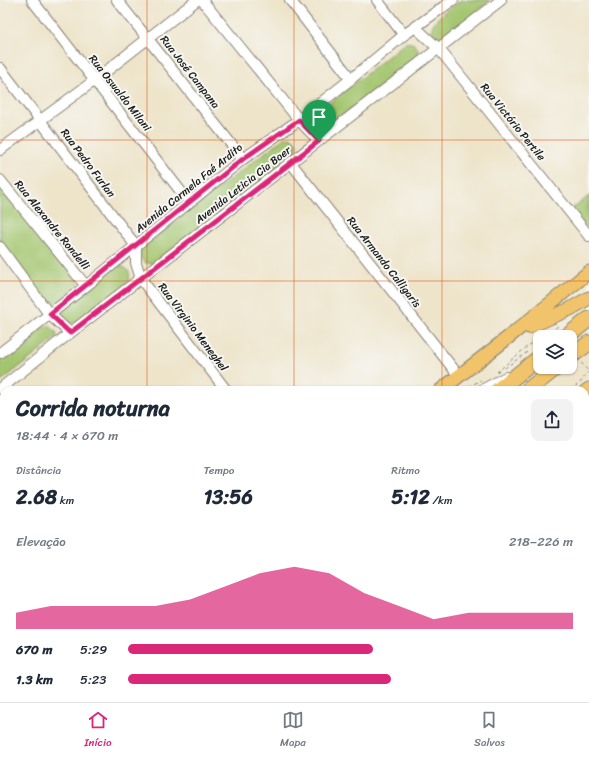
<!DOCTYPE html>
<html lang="pt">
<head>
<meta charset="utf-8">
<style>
	body { margin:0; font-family:Sriracha,sans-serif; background:#f2f2f3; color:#1f2937; height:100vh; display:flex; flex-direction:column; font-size:15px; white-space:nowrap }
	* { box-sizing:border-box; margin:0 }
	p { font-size:13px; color:#747a83 }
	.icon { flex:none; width:22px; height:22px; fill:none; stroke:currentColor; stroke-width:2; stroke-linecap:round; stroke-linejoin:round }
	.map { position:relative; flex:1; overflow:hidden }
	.panel { position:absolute; left:0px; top:386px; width:589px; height:316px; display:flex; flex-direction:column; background:#fff; border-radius:12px 12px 0 0; box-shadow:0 1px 3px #0004 }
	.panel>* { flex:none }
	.controls { position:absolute; left:533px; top:330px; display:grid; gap:8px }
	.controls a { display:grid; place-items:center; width:44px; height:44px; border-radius:8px; background:#fff; box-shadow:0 1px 3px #0004; font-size:20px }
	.pin { position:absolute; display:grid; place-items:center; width:34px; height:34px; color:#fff; margin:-41px -17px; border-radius:50% 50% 50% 0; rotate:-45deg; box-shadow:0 0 4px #0007 }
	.pin .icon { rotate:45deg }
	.round { display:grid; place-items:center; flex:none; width:42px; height:42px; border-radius:8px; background:#f2f2f3 }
	.overview { display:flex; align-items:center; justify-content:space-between; height:68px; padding:0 16px }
	h1 { font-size:22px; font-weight:800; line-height:30px }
	.figures { display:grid; grid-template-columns:repeat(3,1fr); gap:6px; height:68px; padding:4px 16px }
	.figures div { display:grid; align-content:center }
	.figures b { font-size:20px; font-weight:800 }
	.figures small { font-size:11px; font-weight:400 }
	.figures p { font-size:11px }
	.chart { height:112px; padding:8px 16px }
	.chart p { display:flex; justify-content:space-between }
	.chart svg { width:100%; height:72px; margin-top:4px; fill:#db2777; opacity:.7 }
	ul { padding:0 16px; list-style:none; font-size:13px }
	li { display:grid; grid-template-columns:64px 48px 1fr; align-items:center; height:30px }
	li i { height:10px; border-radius:5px; background:#db2777 }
	.dock { display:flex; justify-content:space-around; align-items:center; height:56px; border-top:1px solid #e0e1e3; background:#fff; font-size:11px; color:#747a83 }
	.dock a { display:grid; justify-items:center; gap:2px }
	.dock .selected { color:#db2777 }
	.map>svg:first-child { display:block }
	.green { fill:#a3c56d; stroke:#607044 }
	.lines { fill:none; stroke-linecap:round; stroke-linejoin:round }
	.minor-casing { stroke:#858073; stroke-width:12 }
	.major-casing { stroke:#858073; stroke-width:15 }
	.highway-casing { stroke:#858073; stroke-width:17 }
	.path { stroke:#858073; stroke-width:1; stroke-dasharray:3 3; stroke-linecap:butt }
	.minor { stroke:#fff; stroke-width:10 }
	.major { stroke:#f1c36a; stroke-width:13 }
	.highway { stroke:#f1c36a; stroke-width:15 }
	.path-bridge { stroke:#858073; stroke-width:1; stroke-dasharray:3 3; stroke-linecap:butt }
	.route-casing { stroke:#fff; stroke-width:8 }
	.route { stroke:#db2777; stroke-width:5 }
	.grid { fill:none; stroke:#de560d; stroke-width:1; stroke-opacity:0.55 }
	.labels { text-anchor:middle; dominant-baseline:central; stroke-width:4; stroke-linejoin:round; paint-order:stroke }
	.street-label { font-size:11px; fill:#1c1c1c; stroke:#f6f6f2 }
</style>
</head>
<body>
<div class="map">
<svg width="589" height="702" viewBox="0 0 589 702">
	<rect width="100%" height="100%" fill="#f6f6f2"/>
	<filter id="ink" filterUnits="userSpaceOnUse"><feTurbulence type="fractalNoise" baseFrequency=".025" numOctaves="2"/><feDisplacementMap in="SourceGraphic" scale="8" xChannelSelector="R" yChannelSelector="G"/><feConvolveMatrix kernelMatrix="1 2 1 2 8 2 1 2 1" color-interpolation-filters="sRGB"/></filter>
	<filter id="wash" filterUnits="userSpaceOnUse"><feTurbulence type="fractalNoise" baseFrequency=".012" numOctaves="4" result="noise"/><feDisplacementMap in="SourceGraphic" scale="16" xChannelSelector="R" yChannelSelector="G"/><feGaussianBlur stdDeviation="0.9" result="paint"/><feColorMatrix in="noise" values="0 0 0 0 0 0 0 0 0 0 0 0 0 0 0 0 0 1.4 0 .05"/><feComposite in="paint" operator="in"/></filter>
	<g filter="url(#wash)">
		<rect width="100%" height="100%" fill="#eee4ca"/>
		<!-- green -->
		<path class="green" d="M461 0H491L445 37C440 38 436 37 433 33 426 22 453 6 461 0Z
			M405 43C415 41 421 49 417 58L323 131C313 133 307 124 313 116Z
			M290 137 293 139 297 144 296 153 153 263C143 265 137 257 142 248L284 138Z
			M0 184 79 283V285L54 305 48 304 0 241Z
			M589 196V230L572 209Z
			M119 266C128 267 132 274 128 282L75 323C66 325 61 319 63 310L116 267Z
			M49 325 56 332 57 336 50 343 0 382V359L41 328Z"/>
	</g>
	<g filter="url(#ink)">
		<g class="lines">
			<defs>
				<path id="minor" d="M32 0 189 202
					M117 0 243 159
					M202 0 299 120 319 141
					M290 0 351 79
					M377 0 404 35
					M415 27 439 49 589 236
					M0 68 136 246V263L141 279 226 390
					M0 150 95 80 197 0
					M291 163 459 376
					M0 180 86 286
					M0 247 49 314 70 333
					M0 353 86 286 243 159 299 120 351 79 404 35 453 0
					M0 389 70 333 501 0
					M482 390 506 377
					M585 401H589
					M585 494 589 521
					M585 545H589
					M0 564 4 569
					M0 582 4 580
					M588 693H589
					M158 702 163 698
					M189 702 194 698
					M569 702V698"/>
				<path id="major" d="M529 327 570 309 589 298
					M441 390 505 340 589 272
					M585 392 589 389
					M0 541 4 547
					M0 697 4 696"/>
				<path id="highway" d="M566 337 589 319
					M570 357 589 343
					M498 390 540 357
					M528 390 557 367
					M83 702 91 698
					M99 702 104 698
					M131 702 137 698"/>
			</defs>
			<!-- minor casing -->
			<use href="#minor" class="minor-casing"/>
			<!-- major casing -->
			<use href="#major" class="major-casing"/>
			<!-- highway casing -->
			<use href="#highway" class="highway-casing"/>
			<!-- path -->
			<path class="path" d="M557 332 554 329 558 326
				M547 337 554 329
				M534 347 540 343
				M505 368 529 351
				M497 372 547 330
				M580 383 588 372
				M464 390 470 386 481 380
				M571 390 577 385"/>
			<!-- minor -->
			<use href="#minor" class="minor"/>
			<!-- major -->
			<use href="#major" class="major"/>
			<!-- highway -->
			<use href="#highway" class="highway"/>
			<!-- path-bridge -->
			<path class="path-bridge" d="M570 349 589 372"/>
		</g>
	</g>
	<g class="lines" filter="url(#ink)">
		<defs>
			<path id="route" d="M299 120 319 141 70 333 50 314 243 159Z"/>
		</defs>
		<!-- route casing -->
		<use href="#route" class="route-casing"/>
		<!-- route -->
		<use href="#route" class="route"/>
	</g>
	<!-- grid -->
	<path class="grid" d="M147 0V390M294 0V390M442 0V390M0 140H589M0 281H589M0 421H4M585 421H589M0 562H4M585 562H589M147 698V702M294 698V702M442 698V702"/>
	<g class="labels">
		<!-- street labels -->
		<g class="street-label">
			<text transform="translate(190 72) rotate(52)">Rua José Campana</text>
			<text transform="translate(120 93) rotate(52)">Rua Oswaldo Milani</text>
			<text transform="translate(513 122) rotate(51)">Rua Victório Pertile</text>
			<text transform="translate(88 163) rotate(53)">Rua Pedro Furlan</text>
			<text transform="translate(243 185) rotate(-38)">Avenida Leticia Cia Boer</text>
			<text transform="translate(189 188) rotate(-39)">Avenida Carmela Faé Ardito</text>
			<text transform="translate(52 225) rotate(51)">Rua Alexandre Rondelli</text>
			<text transform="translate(384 262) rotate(52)">Rua Armando Calligaris</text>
			<text transform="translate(193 327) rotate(53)">Rua Virginio Meneghel</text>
		</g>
	</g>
</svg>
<div class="controls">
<a><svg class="icon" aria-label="layers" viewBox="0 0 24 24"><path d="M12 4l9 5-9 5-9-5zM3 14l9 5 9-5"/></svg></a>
</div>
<div class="pin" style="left:319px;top:141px;background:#1e9e55"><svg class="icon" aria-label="arrive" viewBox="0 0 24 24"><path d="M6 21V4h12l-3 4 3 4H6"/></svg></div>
<section class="panel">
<div class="overview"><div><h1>Corrida noturna</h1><p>18:44 · 4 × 670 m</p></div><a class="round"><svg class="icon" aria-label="share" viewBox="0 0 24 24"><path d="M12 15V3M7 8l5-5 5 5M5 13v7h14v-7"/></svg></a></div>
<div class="figures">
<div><p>Distância</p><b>2.68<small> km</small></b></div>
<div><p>Tempo</p><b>13:56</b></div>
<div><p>Ritmo</p><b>5:12<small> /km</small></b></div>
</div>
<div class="chart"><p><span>Elevação</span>218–226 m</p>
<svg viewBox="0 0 160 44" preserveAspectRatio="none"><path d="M0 44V34L10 30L20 30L30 30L40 30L50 26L60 18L70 10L80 6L90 10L100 22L110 30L120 38L130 34L140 34L150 34L160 34V44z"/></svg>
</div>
<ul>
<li><b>670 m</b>5:29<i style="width:55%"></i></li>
<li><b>1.3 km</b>5:23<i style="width:59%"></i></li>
</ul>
</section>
</div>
<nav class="dock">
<a class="selected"><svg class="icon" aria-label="home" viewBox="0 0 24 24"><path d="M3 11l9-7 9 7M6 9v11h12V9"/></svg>Início</a>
<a><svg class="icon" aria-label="map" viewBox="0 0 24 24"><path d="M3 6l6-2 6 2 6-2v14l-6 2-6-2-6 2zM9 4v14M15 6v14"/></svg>Mapa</a>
<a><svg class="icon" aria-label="saved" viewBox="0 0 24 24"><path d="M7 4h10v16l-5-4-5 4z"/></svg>Salvos</a>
</nav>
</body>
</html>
